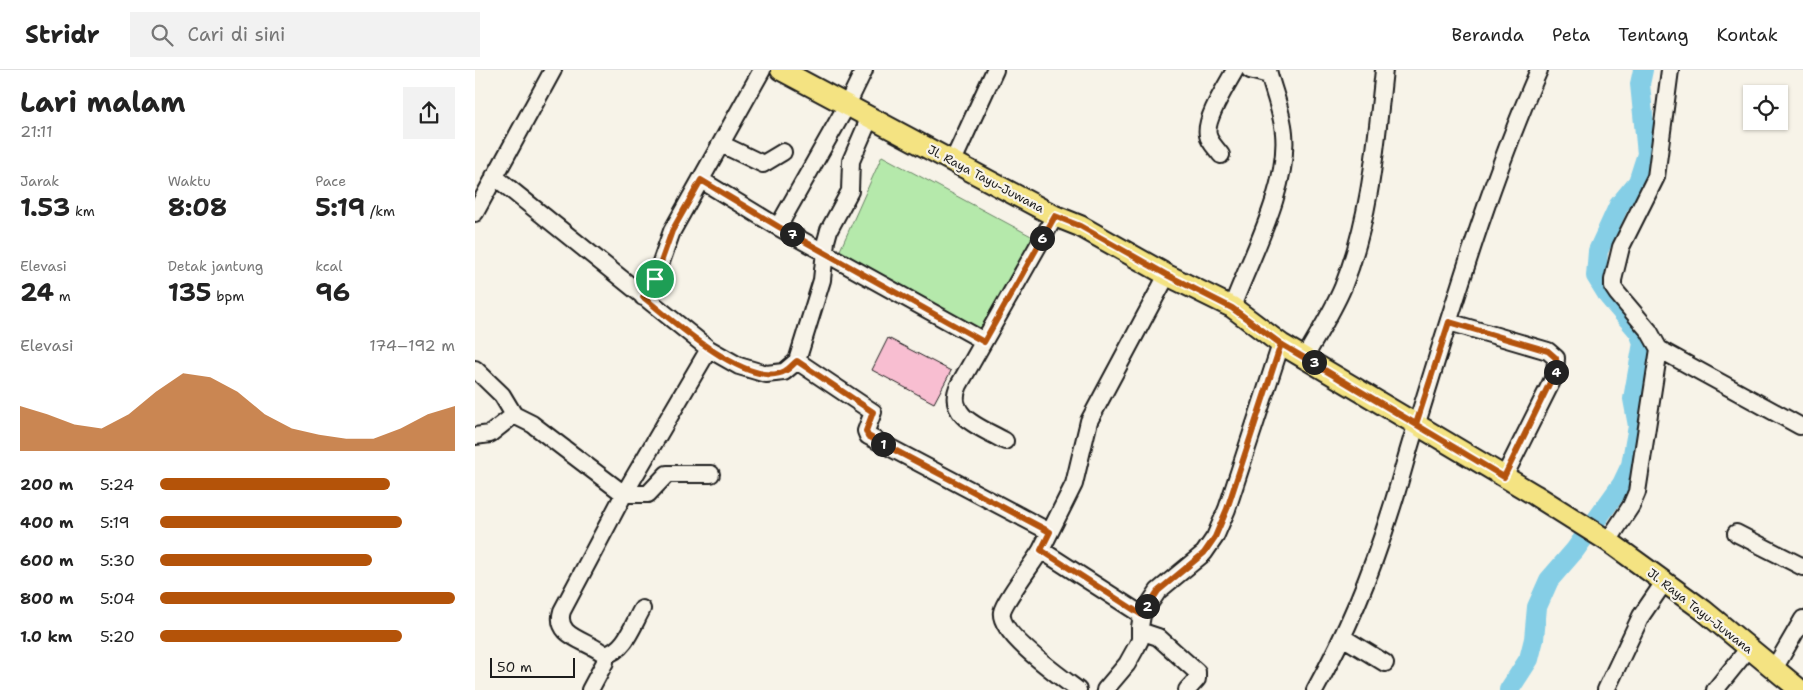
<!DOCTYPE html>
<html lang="id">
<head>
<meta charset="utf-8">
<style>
	body { margin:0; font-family:"Shantell Sans",sans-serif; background:#f2f2f2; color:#222; height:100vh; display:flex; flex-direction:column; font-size:19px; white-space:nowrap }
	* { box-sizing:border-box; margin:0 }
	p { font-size:16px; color:#767676 }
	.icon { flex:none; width:28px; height:28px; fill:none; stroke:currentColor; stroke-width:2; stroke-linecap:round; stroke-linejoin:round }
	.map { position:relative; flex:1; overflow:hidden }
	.panel { display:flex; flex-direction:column; background:#fff; width:475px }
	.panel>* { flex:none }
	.controls { position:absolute; left:1268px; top:15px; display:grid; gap:10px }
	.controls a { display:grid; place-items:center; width:45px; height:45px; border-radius:0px; background:#fff; box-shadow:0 1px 4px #0004; font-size:25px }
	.scale { position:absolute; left:15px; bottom:12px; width:85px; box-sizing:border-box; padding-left:5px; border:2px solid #1c1c1c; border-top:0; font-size:14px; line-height:18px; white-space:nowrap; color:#1c1c1c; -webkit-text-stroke:4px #f7f3e8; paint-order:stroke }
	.pin { position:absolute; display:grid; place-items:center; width:42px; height:42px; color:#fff; margin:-21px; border:2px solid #fff; border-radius:50%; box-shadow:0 1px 5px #0007 }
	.km { position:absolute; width:25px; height:25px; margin:-12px; border-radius:50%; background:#222; color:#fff; font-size:14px; line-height:25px; text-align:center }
	.round { display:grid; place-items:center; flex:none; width:52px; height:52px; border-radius:0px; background:#f2f2f2 }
	.head { display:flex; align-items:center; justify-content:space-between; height:85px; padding:0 20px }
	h1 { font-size:28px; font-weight:700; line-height:38px }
	.stats { display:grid; grid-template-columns:repeat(3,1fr); gap:8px; height:85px; padding:5px 20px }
	.stats div { display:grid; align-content:center }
	.stats b { font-size:25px; font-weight:700 }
	.stats small { font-size:14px; font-weight:400 }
	.stats p { font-size:14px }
	.chart { height:140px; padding:10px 20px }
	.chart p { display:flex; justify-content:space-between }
	.chart svg { width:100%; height:90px; margin-top:5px; fill:#b45309; opacity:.7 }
	ul { padding:0 20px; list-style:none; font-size:16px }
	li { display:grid; grid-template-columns:80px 60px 1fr; align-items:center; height:38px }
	li i { height:12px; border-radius:6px; background:#b45309 }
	header { display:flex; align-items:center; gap:30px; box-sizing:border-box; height:70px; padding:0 25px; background:#fff; border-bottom:1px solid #e0e0e0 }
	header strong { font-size:24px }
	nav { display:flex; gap:28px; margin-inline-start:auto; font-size:18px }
	.search { width:350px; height:45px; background:#f2f2f2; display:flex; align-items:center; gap:12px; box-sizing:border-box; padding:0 18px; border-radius:0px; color:#767676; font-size:19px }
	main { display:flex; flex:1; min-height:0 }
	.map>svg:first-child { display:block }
	.green { fill:#b5e9ab; stroke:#688264 }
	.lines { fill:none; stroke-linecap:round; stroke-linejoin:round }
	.river { stroke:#85cee6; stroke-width:20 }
	.building { fill:#f8bed1; stroke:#1c1c1c }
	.minor-casing { stroke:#1c1c1c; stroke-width:20 }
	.major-casing { stroke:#1c1c1c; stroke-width:24 }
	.minor { stroke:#f7f3e8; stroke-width:16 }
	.major { stroke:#f4e382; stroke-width:20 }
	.route-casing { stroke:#fff; stroke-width:10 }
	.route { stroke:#b45309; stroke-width:6 }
	.labels { text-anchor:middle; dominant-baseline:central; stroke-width:4.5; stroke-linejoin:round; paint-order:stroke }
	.street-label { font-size:12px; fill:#1c1c1c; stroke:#f7f3e8 }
</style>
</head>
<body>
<header>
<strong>Stridr</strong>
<div class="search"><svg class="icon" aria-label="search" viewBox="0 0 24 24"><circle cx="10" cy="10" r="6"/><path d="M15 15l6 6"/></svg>Cari di sini</div>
<nav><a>Beranda</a><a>Peta</a><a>Tentang</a><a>Kontak</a></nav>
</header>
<main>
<section class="panel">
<div class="head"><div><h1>Lari malam</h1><p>21:11</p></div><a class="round"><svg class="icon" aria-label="share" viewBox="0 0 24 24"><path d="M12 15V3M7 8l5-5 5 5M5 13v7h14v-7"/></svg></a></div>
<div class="stats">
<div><p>Jarak</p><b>1.53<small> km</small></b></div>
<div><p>Waktu</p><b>8:08</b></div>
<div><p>Pace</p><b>5:19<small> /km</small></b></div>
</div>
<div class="stats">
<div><p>Elevasi</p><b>24<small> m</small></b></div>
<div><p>Detak jantung</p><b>135<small> bpm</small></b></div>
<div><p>kcal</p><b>96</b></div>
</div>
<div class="chart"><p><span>Elevasi</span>174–192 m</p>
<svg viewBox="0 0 160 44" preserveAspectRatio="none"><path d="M0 44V22L10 26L20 31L30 33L40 26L50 15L60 6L70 8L80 15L90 26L100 33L110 36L120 38L130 38L140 33L150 26L160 22V44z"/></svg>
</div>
<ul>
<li><b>200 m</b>5:24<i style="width:78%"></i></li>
<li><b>400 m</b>5:19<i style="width:82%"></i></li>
<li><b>600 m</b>5:30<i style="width:72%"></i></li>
<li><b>800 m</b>5:04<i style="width:100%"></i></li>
<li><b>1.0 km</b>5:20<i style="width:82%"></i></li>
</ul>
</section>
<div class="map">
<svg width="1328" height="620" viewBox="0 0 1328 620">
	<rect width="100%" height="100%" fill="#f7f3e8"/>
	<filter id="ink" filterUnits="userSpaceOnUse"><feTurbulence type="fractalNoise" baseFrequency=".02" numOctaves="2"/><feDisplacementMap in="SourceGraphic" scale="10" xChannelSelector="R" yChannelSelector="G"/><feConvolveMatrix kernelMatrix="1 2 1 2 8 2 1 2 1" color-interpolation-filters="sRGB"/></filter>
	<g filter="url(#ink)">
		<!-- green -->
		<path class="green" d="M407 86 558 167 501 267 362 187Z"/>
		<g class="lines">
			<!-- river -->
			<path class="river" d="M1034 620 1054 589 1059 569 1062 537 1074 510 1100 480 1147 414 1156 395 1163 356 1158 329 1168 273 1164 262 1134 227 1121 206 1123 181 1144 135 1163 112 1172 84 1165 14 1168 0"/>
		</g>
		<!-- building -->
		<path class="building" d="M413 268 476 301 459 333 397 300Z"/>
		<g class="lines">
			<defs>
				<path id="minor" d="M775 0 794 5
					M246 74 288 94 308 82
					M746 85C742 79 734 72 733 65 729 49 752 15 760 0
					M478 91 520 0
					M19 106 234 279 264 296 291 304 309 302 322 291 347 210 351 171 354 160 375 121 376 91 395 47
					M226 110 303 157 509 271
					M0 143 78 0
					M303 157 372 35 389 0
					M168 227 180 209 197 161 287 0
					M757 237C776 186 814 118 809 63 807 41 798 21 793 0
					M974 252 1073 281 1081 288 1080 305 1029 407
					M1184 279 1325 356
					M830 287C843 264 858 241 868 217 896 147 901 73 909 0
					M322 291 398 342 391 361 393 366 575 462
					M0 299 27 325 39 345 57 354 149 424H173L192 404H236
					M0 366 15 364 39 345
					M530 371C508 358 469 347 484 315L580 146
					M1261 463 1328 497
					M1133 471 1156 436 1162 422 1184 279 1174 261 1142 223 1138 217V210L1146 177 1181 107 1195 0
					M566 480C559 492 529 531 527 542 523 563 586 607 603 620
					M667 545 566 480 599 414 614 351 692 205
					M665 561 683 567 722 602V609L712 620
					M869 568 910 593
					M130 585C150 580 157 557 167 539
					M1299 599 1328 549
					M115 620 130 592V585C114 570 79 568 87 541L149 424 234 279
					M630 620 652 594 662 576 665 570V557L667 545 683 521 729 483 740 467 752 439 806 274
					M840 620C871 564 896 505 915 443 925 413 932 383 942 353 979 234 1014 114 1064 0
					M1131 620 1166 546 1190 511
					M1240 620 1274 578"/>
				<path id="major" d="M306 0 580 146 605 156 692 205 757 237 806 274 1060 425 1133 471 1228 540 1325 620"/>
			</defs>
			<!-- minor casing -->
			<use href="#minor" class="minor-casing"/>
			<!-- major casing -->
			<use href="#major" class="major-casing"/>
			<!-- minor -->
			<use href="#minor" class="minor"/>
			<!-- major -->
			<use href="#major" class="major"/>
		</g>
	</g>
	<g class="lines" filter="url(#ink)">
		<defs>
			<path id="route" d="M180 209 168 227C195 248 274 321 310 301 314 299 318 294 322 291L398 342 391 361 393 366 575 462 566 480 667 545 683 521 729 483 740 467 752 439 806 274 1029 407 1082 298 1081 288 1073 281 974 252 941 354 806 274 757 238 692 205 605 156 580 146 509 272 304 157 226 110 197 161 180 209"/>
		</defs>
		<!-- route casing -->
		<use href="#route" class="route-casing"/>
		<!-- route -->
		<use href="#route" class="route"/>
	</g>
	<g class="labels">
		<!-- street labels -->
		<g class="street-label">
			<text transform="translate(511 109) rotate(28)">Jl. Raya Tayu-Juwana</text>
			<text transform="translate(1225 541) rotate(38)">Jl. Raya Tayu-Juwana</text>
		</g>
	</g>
</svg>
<div class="controls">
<a><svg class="icon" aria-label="locate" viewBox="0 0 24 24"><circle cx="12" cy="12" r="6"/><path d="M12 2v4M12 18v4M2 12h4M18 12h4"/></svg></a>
</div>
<div class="scale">50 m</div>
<div class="pin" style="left:180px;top:209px;background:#1e9e55"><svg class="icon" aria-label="arrive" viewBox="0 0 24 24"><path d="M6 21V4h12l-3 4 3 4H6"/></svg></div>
<b class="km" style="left:408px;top:374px">1</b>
<b class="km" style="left:672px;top:536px">2</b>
<b class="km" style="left:839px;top:292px">3</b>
<b class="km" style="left:1081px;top:302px">4</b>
<b class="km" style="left:567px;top:168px">6</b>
<b class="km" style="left:317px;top:164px">7</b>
</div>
</main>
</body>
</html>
